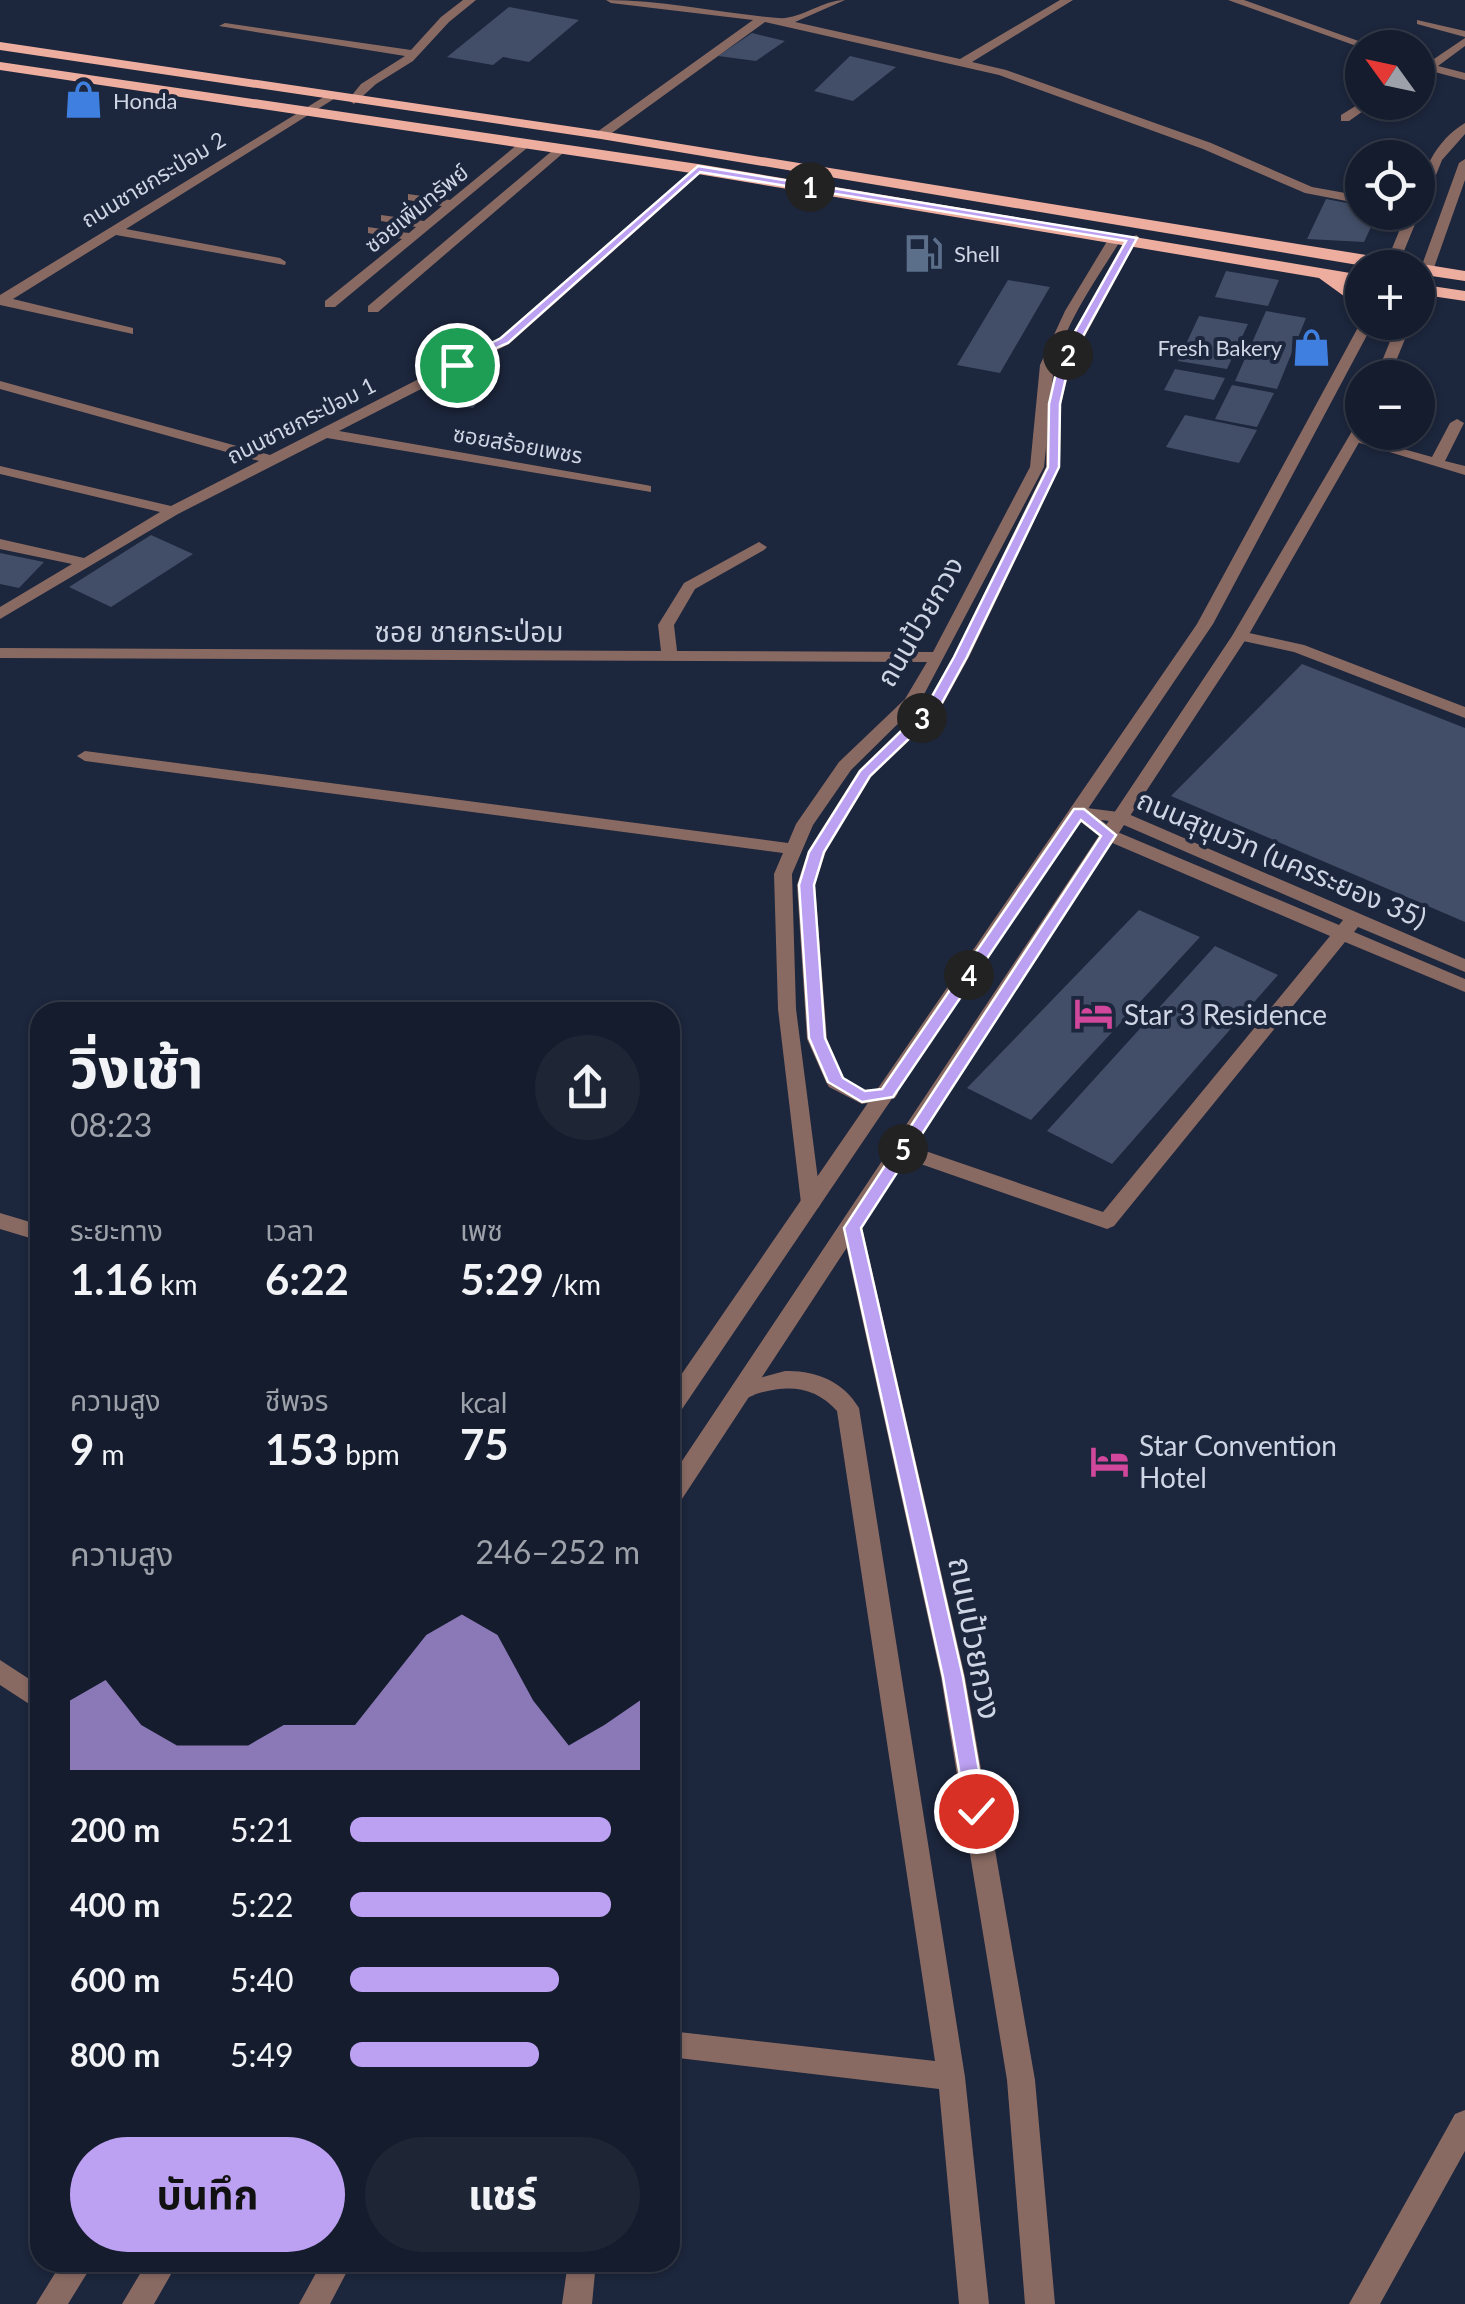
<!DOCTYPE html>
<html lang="th">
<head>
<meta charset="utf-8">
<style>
	body { margin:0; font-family:Lato,"Noto Sans Thai",sans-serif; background:#1e2535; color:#f1f3f6; height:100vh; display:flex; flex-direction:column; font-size:38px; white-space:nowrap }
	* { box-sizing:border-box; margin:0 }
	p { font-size:32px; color:#9da1aa }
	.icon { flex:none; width:55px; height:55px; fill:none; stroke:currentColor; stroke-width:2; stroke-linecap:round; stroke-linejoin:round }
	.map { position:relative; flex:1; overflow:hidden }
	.details { position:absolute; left:30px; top:1002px; width:650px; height:1270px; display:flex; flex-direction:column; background:#151c2d; border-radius:30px; box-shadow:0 2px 8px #0004,0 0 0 2px #343a49 }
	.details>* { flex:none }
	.needle { width:65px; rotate:303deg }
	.tools { position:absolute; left:1345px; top:30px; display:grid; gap:20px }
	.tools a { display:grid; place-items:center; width:90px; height:90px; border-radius:50%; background:#151c2d; box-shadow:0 2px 8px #0004,0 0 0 2px #343a49; font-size:50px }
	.pin { position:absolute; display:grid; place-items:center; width:85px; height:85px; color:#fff; margin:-42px; border:5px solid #fff; border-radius:50%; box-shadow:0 2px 10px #0007 }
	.km { position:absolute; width:50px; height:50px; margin:-25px; border-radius:50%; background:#222; color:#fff; font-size:28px; line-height:50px; text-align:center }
	.round { display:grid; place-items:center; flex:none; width:105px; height:105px; border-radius:52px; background:#1e2535 }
	.overview { display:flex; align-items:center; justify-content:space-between; height:170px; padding:0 40px }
	h1 { font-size:55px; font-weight:700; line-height:75px }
	.figures { display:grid; grid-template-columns:repeat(3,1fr); gap:15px; height:170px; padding:10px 40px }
	.figures div { display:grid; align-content:center }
	.figures b { font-size:42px; font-weight:700 }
	.figures small { font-size:28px; font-weight:400 }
	.figures p { font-size:28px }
	.chart { height:280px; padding:20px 40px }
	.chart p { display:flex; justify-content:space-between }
	.chart svg { width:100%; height:180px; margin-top:10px; fill:#bca0f2; opacity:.7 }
	.button { display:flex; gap:20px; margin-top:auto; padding:20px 40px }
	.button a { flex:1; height:115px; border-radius:60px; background:#bca0f2; color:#111; font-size:40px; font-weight:700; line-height:115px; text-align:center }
	.button a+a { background:#1e2535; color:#f1f3f6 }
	ul { padding:0 40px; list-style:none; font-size:32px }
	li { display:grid; grid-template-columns:160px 120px 1fr; align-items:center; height:75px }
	li i { height:25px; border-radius:12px; background:#bca0f2 }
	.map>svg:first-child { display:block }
	.building { fill:#424e67 }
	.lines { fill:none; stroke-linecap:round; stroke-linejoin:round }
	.minor { fill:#896a63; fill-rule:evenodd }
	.tertiary { fill:#896a63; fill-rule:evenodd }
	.primary { fill:#eeae9f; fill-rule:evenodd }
	.route { fill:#bca0f2; stroke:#fff; stroke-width:2.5 }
	.labels { text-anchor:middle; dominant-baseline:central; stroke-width:8; stroke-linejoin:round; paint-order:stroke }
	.far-poi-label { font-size:22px; fill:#ced5e4; stroke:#1c263c; text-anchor:start }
	.far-street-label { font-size:22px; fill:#ced5e4; stroke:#1c263c }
	.street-label { font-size:28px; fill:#ced5e4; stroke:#1c263c }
	.poi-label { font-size:28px; fill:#ced5e4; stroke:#1c263c; text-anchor:start }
	.near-street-label { font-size:32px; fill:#ced5e4; stroke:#1c263c }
</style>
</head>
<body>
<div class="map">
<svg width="1465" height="2304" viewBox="0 0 1465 2304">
	<rect width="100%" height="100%" fill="#1c263c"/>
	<!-- building -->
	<path class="building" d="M509 7 579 20 529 62 503 57 493 65 447 57Z
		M752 33 785 41 756 61 718 56Z
		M850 56 896 67 853 101 814 91Z
		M1326 199 1362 206V212H1378L1364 242 1307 239Z
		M1226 271 1279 280 1268 306 1215 297Z
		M1008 280 1050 287 1000 373 957 365Z
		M1266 311 1306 318 1277 389 1235 381Z
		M1199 316 1248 324 1227 369 1178 361Z
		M1175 369 1225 378 1214 400 1164 390Z
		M457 374 495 380 473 408 435 402Z
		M1232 385 1274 393 1257 427 1215 419Z
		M1185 415 1257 430 1239 463 1166 447Z
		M151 535 193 554 111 607 69 587Z
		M0 553 44 562 19 588 0 584Z
		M1302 664 1465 728V922L1171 796Z
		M1139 910 1200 937 1031 1120 967 1088Z
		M1215 946 1278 975 1112 1164 1047 1131Z"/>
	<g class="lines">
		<!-- minor -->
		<path class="minor" d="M463 0H476L449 22 413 61 376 84 354 104 348 100 361 84 405 56 219 26 225 23 411 50 441 17Z
			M606 0C664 0 720 13 778 18 800 20 822 0 845 0L795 22 960 59 1060 0H1073L972 62 1006 70 1211 143 1312 187 1362 196V204L1305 193 1203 149 999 75 765 22 605 138H597V132L753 20 611 3Z
			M1228 0H1244L1378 48H1362Z
			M1417 20 1465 31V37L1417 24Z
			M1465 38V46L1438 66 1465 73V80L1431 71 1418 78 1420 63H1428Z
			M327 95 337 97 126 229 280 258 286 262 285 265 116 235 13 299 133 328V334L0 305V295Z
			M1362 102H1376L1349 121H1341V115Z
			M523 140 533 143 335 307H325V301L402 239 368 233V227L409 233 416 227 381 221V215L424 221 442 206 408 200V194L450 200Z
			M559 145 569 148 378 312H368V306Z
			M698 165 704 169 702 172 509 344 339 431 646 485 651 486V492L327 438 178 514 0 619V607L72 564 0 549V539L84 558 160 512 0 474V466L171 506 259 461 0 389V381L270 455 499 338Z
			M1112 233 1123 236C1097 280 1057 331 1052 384L1058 360 1126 238 1137 235 1138 238 1072 360 1061 404 1060 467 969 657 938 713 871 777 826 851 815 885 827 1039 844 1078 865 1090 895 1088 898 1093 895 1098 862 1104 829 1087 826 1082 807 1039 797 885 808 851 859 770 925 706 953 657 1046 467V448L1044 467 920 702 851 770 813 825 792 874 796 1009 821 1203 818 1208H804L801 1203 778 1009 774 874 783 853 85 761 77 756 85 751 788 843 796 824 839 762 905 699 927 662 0 658V648L661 651 658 625 684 583 759 542 767 547 764 550 695 589 674 625 677 651 933 652 1030 467 1040 365 1065 311Z
			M1457 419 1464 423 1445 461 1465 466V475L1350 440 1357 436 1432 457 1450 423Z
			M1240 631 1304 645 1465 707V718L1294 652 1234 639 1232 636Z
			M1079 807 1126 813 1465 959V972L1358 927 1354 932 1465 979V992L1345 942 1114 1226 1107 1229 895 1155 892 1150 902 1143 1103 1212 1330 936 1103 839 1073 816 1070 812ZM1101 820 1117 822 1343 920 1339 925 1115 831Z
			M0 1213 40 1225V1241L0 1229Z
			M852 1219 859 1222 862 1227 965 1677 1035 2080 1055 2304H1025L1007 2080 941 1677 842 1227 845 1222Z
			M785 1371C815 1370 843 1381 859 1408L965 2077 989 2304H959L939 2089 670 2057V2031L935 2061 837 1411C815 1386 788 1384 756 1394 747 1398 743 1401 733 1397L730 1391 733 1385Z
			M0 1660 40 1686V1711L0 1685Z
			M1465 2110V2151L1380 2304H1349L1455 2114Z
			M322 2262H352L330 2304H299Z
			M568 2262H596L592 2304H562Z"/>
		<!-- tertiary -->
		<path class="tertiary" d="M1465 123V134L1442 160 1424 205 1418 209C1418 175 1436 140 1465 123Z
			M1465 159V180L1425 293 1418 297V276L1459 163Z
			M1418 209 1420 212 1397 268H1384L1407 212H1418Z
			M1362 320 1374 322 1213 624 678 1415 670 1418V1391L1197 624Z
			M1398 322H1412L1389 378H1375Z
			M1362 422V432H1365L1248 636 678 1505 670 1507V1479L1232 636 1355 426Z
			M62 2262H94L68 2304H36Z
			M147 2262H178L154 2304H122Z"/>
		<!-- primary -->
		<path class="primary" d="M0 42 601 131 1465 271V281L1418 274V268H1376L601 139 0 50Z
			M0 62 698 164 1362 275V285L1346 282 1362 295V315L1356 314 1348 299 1319 278 698 174 0 70Z
			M1418 284 1465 291V301L1418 294Z"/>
	</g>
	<!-- route -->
	<path class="route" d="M698 166 1137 238 1070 360 1060 404 1059 467 967 657 937 712 870 776 824 852 814 885 825 1038 843 1078 865 1091 882 1089 1074 809H1084L1116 835 861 1228 963 1677 986 1811 976 1821 966 1811 943 1677 844 1228 1101 836 1081 820 893 1097 862 1102 828 1082 809 1038 799 885 809 852 860 771 926 707 954 657 1048 467 1049 404 1059 360 1126 241 700 172 508 343 453 367V363L501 338Z"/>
	<!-- icons -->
	<defs>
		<symbol id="shop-bare" viewBox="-9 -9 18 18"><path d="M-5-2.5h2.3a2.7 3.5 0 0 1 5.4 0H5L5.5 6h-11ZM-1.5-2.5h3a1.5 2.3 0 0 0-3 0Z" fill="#3f7fe0" stroke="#1c263c" stroke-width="2.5" paint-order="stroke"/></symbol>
		<symbol id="fuel-bare" viewBox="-9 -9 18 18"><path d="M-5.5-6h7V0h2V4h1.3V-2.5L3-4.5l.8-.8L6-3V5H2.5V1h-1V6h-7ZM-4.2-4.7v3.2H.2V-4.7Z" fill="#5c6f8a" stroke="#1c263c" stroke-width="2.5" paint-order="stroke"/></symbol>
		<symbol id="hotel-bare" viewBox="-9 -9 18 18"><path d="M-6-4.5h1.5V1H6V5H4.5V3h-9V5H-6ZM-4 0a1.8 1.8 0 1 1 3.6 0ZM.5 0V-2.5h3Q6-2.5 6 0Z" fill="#d1479c" stroke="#1c263c" stroke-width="2.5" paint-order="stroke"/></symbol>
	</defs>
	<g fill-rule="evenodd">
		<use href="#shop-bare" x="56" y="72" width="55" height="55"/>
		<use href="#fuel-bare" x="896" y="226" width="55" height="55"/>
		<use href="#shop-bare" x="1284" y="320" width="55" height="55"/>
		<use href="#hotel-bare" x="1066" y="986" width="55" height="55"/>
		<use href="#hotel-bare" x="1082" y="1434" width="55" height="55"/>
	</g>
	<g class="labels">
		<!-- far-poi labels -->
		<g class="far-poi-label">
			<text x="113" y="100">Honda</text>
			<text x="954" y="253">Shell</text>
			<text x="1282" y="347" text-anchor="end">Fresh Bakery</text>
		</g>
		<!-- far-street labels -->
		<g class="far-street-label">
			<text transform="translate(153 179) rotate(-31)">ถนนชายกระป่อม 2</text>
			<text transform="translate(416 208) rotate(-39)">ซอยเพิ่มทรัพย์</text>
			<text transform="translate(301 420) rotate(-27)">ถนนชายกระป่อม 1</text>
			<text transform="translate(518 444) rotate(10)">ซอยสร้อยเพชร</text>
		</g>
		<!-- street labels -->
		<g class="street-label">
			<text transform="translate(919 621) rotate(-60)">ถนนป้วยกวง</text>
			<text x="469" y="631">ซอย ชายกระป่อม</text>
			<text transform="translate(1282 858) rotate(23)">ถนนสุขุมวิท (นครระยอง 35)</text>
		</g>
		<!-- poi labels -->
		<g class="poi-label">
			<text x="1124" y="1014">Star 3 Residence</text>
			<text x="1139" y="1445">Star Convention<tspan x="1139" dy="32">Hotel</tspan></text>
		</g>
		<!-- near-street labels -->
		<g class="near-street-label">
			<text transform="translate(976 1638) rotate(79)">ถนนป้วยกวง</text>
		</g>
	</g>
</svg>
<div class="tools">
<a><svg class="needle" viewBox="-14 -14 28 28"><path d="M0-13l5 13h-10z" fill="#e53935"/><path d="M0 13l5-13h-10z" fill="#9da1aa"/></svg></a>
<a><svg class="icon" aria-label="locate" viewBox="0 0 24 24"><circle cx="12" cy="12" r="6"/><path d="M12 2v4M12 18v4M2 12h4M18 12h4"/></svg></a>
<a>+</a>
<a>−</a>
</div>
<div class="pin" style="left:457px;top:365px;background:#1e9e55"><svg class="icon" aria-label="arrive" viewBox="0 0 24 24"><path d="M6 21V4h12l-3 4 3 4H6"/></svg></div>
<div class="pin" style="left:976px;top:1811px;background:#d93025"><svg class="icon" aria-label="check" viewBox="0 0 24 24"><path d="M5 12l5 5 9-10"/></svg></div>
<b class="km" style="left:810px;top:187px">1</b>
<b class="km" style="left:1068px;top:355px">2</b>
<b class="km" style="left:922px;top:718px">3</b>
<b class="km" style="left:969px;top:975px">4</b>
<b class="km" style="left:903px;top:1149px">5</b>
<section class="details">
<div class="overview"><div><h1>วิ่งเช้า</h1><p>08:23</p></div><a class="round"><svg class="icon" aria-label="share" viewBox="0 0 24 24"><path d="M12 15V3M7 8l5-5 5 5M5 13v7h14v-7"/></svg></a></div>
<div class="figures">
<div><p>ระยะทาง</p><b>1.16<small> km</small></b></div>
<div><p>เวลา</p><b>6:22</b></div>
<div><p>เพซ</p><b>5:29<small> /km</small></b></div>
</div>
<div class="figures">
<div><p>ความสูง</p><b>9<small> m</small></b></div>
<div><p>ชีพจร</p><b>153<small> bpm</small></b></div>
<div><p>kcal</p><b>75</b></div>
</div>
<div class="chart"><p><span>ความสูง</span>246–252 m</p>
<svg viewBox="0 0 160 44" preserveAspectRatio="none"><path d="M0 44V27L10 22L20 33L30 38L40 38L50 38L60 33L70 33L80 33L90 22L100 11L110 6L120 11L130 27L140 38L150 33L160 27V44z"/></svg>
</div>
<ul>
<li><b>200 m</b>5:21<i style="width:90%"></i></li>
<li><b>400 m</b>5:22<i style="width:90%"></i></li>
<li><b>600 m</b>5:40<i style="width:72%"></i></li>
<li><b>800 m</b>5:49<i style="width:65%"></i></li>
</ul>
<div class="button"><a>บันทึก</a><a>แชร์</a></div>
</section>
</div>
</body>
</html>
